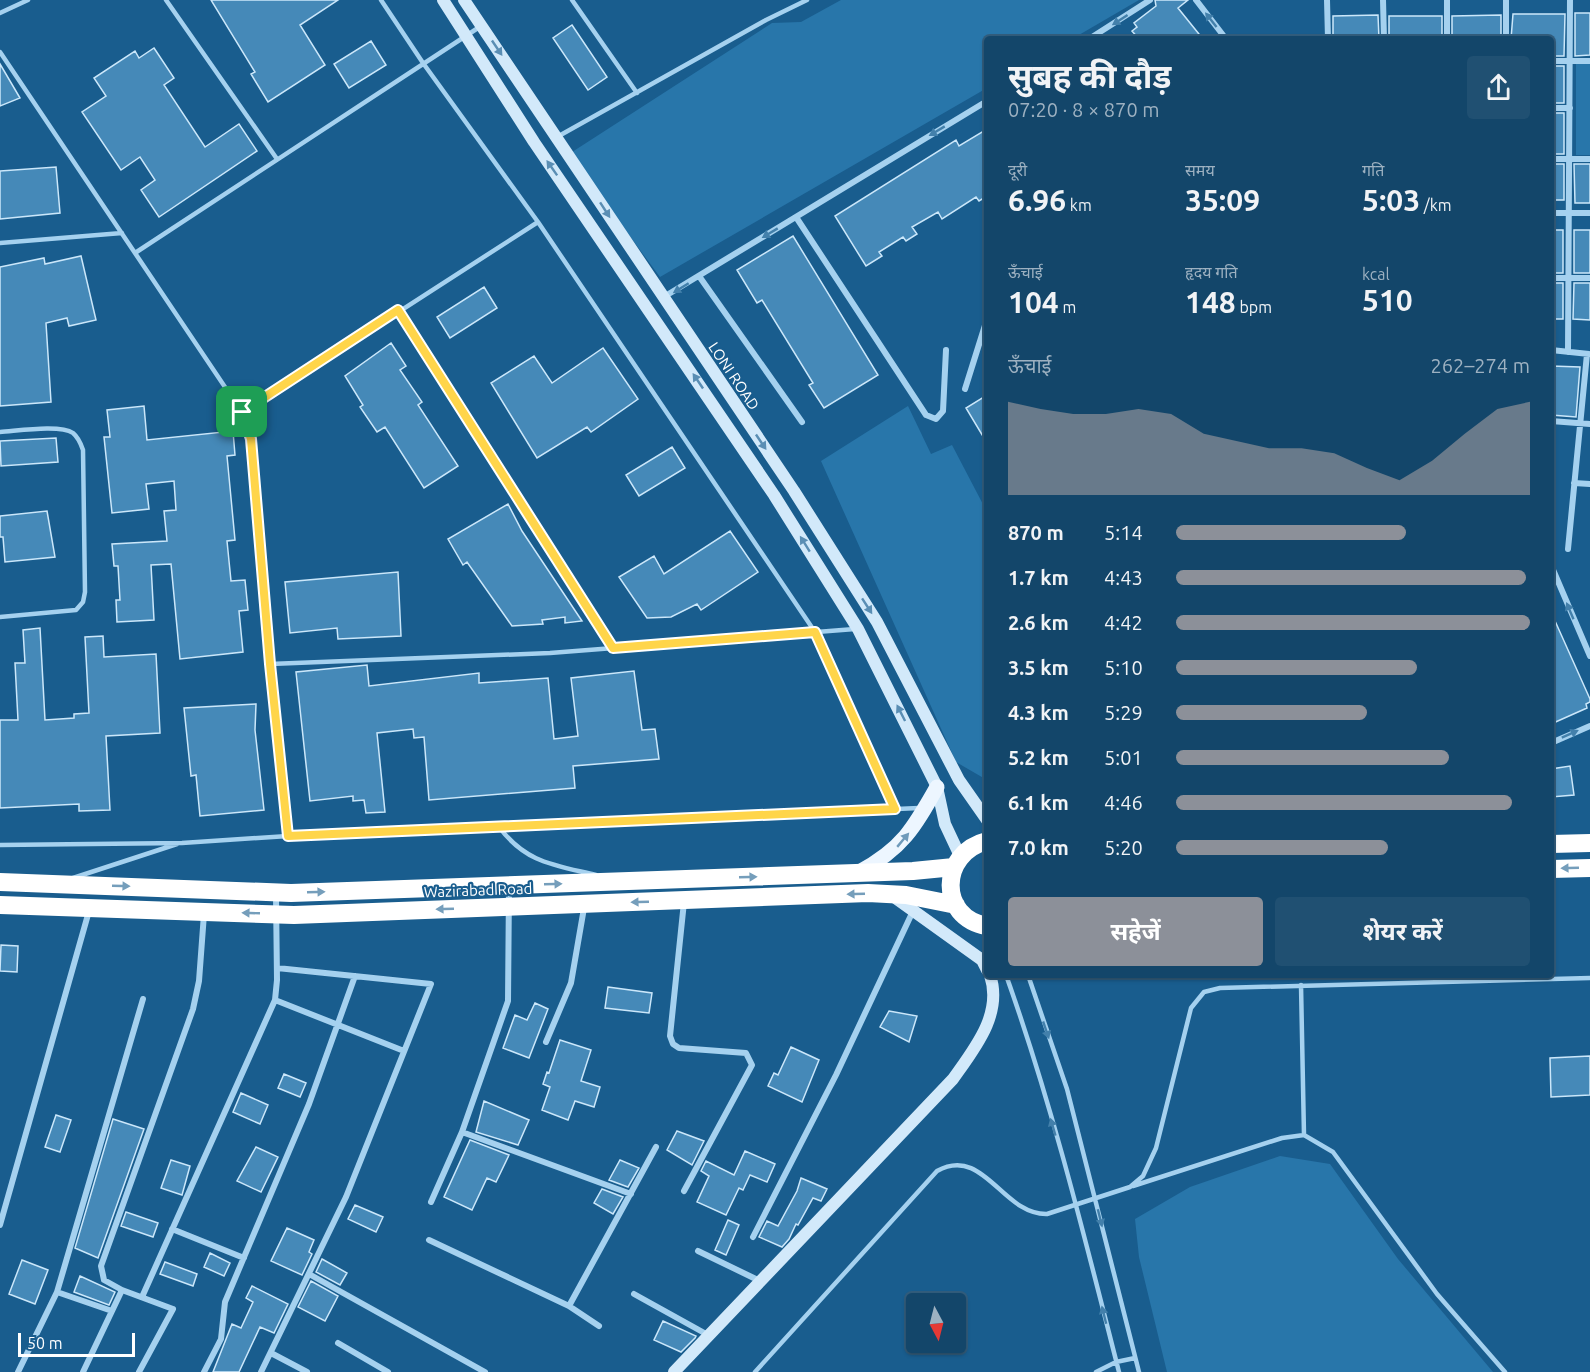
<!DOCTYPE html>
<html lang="hi">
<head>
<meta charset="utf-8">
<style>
	body { margin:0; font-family:Ubuntu,"Noto Sans Devanagari",sans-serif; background:#205072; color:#f1f3f6; height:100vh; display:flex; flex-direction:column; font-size:22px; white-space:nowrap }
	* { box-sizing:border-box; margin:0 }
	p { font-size:20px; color:#9db1c1 }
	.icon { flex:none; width:33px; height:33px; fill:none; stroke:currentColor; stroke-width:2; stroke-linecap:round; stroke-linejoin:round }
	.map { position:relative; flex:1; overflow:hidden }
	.panel { position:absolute; left:984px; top:36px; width:570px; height:942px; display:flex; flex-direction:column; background:#13466a; border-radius:6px; box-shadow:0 2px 4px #0004,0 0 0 2px #325e7e }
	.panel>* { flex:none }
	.needle { width:39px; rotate:173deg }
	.tools { position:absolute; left:906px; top:1293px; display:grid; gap:12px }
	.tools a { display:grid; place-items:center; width:60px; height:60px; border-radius:6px; background:#13466a; box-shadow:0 2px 4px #0004,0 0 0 2px #325e7e; font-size:30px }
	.scale { position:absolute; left:18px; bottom:15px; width:117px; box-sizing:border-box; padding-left:6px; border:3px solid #fff; border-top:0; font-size:16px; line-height:21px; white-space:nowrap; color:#fff; -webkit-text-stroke:4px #195d8e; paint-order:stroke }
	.pin { position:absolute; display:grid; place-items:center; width:51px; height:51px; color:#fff; margin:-26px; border-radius:12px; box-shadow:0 3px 9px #0006 }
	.round { display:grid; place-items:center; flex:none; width:63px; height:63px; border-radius:6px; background:#205072 }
	.head { display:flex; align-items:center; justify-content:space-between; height:102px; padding:0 24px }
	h1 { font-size:33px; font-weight:700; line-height:45px }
	.stats { display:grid; grid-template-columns:repeat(3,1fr); gap:9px; height:102px; padding:6px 24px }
	.stats div { display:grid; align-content:center }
	.stats b { font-size:30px; font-weight:700 }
	.stats small { font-size:16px; font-weight:400 }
	.stats p { font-size:16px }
	.chart { height:168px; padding:12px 24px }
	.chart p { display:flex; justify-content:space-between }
	.chart svg { width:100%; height:108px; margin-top:6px; fill:#8c9099; opacity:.7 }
	.button { display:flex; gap:12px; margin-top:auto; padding:12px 24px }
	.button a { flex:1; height:69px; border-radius:6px; background:#8c9099; color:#fff; font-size:24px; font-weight:700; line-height:69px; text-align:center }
	.button a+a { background:#205072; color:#f1f3f6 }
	ul { padding:0 24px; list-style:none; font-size:20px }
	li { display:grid; grid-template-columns:96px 72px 1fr; align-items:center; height:45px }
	li i { height:15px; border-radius:8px; background:#8c9099 }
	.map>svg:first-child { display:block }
	.green { fill:#2876aa }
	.building { fill:#4589b8; stroke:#cbe7fa; stroke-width:1.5 }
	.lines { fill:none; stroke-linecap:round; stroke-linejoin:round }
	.lane { stroke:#a5d1ef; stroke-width:4.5 }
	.street { stroke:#a5d1ef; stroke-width:6 }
	.secondary { stroke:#d2e9fa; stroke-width:12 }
	.primary { stroke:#edf6ff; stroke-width:15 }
	.highway { stroke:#fff; stroke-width:18 }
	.oneway { fill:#4380ab }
	.oneway2 { fill:#5a8eb4 }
	.oneway3 { fill:#6e9abb }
	.oneway4 { fill:#759ebb }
	.route-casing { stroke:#fff; stroke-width:12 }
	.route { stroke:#ffd54a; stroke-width:8 }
	.labels { text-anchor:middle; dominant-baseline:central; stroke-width:4.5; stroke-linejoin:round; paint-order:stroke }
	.street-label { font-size:15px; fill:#fff; stroke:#195d8e }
</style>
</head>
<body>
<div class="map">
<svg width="1590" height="1372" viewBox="0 0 1590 1372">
	<rect width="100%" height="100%" fill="#195d8e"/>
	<!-- green -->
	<path class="green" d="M841 0H1139L1072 39H987V88L660 277 569 154 772 23 801 22Z
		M1576 64H1590V155H1576Z
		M908 406 931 454 952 445 987 512V780L956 762 821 461Z
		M1280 1156 1330 1164 1398 1259 1493 1372H1167L1139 1257 1135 1219 1190 1187Z"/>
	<!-- building -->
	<path class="building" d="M211 0H338L300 25 325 65 268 102 251 74 255 72Z
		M1155 0H1188L1178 8 1203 39H1139L1132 31 1137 27 1134 23 1156 6Z
		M1575 13H1590V55L1575 56Z
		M1513 14H1565L1564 56H1551V39H1511Z
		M1378 15 1379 39H1333V16Z
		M1501 15V39H1452V16Z
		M1389 16H1442V39H1389Z
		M572 25 607 77 588 90 553 38Z
		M371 41 386 65 349 88 334 64Z
		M154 48 174 78 164 85 205 147 239 124 257 151 159 217 141 190 155 180 140 157 121 170 82 112 106 96 94 78 135 51 139 58Z
		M0 64 20 98 0 106Z
		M1551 66H1564V103H1551Z
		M1551 113H1564V154H1551Z
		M987 129V196L979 201 976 197 942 219 938 212 912 227 917 234 906 241 903 237 879 252 882 256 866 266 835 216 956 140 959 146Z
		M1551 164H1564V200H1551Z
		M1574 164H1590V203H1575Z
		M56 167 60 213 0 219V171Z
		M1551 230H1563V273H1551Z
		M1574 230H1590V273H1574Z
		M793 236 878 375 824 408 809 385 813 383 762 300 757 303 737 270Z
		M81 256 96 320 69 326 67 318 46 323 51 402 0 406V267L44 258 45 264Z
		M1551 283H1563V319H1551Z
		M1574 283H1590V320L1573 319Z
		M484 287 497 308 450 338 437 317Z
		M391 343 406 366 400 370 422 402 418 405 458 466 424 488 385 427 377 432 360 407 363 405 345 376Z
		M603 348 638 399 591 432 587 427 537 458 491 383 534 356 552 383Z
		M1551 366 1580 367 1576 417 1551 415Z
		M987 395V443L966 408Z
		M144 406 147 440 233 431 235 455 227 456 235 540 227 541 231 581 245 580 248 610 239 611 243 652 180 659 171 564 151 565 154 620 117 622 116 600H120L118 566H114L112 544 167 541 164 511 176 510 174 481 146 484 149 509 112 513 104 437H110L107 410Z
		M56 438 58 462 1 466 0 441Z
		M672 447 685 468 639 496 626 475Z
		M508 504 522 531 582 621 565 623V617L542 620 543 624 512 626 467 562 463 565 448 539Z
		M47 511 55 557 5 562 3 537H0V516Z
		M730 531 758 572 701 610 697 604 671 617 647 618 619 577 654 556 664 574Z
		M398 572 401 636 338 639 337 628 290 633 285 582Z
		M1551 612 1590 699V702L1586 704 1587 708 1551 724Z
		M40 628 45 720 74 718V714L89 713 85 637 103 636 104 657 156 654 160 733 106 736 110 810 79 811V804L0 808V720H18L15 663H25L23 630Z
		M367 665 369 686 479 673V683L548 678 554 739 578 736 571 678 634 671 642 730 655 729 659 759 573 766 575 788 429 800 424 737 414 738 413 729 377 733 385 812 366 813 364 800 353 801V796L310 801 296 672Z
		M256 704 255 730 264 810 200 816 196 775 191 776 184 708Z
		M1570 766 1574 795 1551 797V769Z
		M1 945 18 946 17 972 0 971Z
		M608 987 652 993 649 1013 605 1008Z
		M535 1003 548 1009 529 1058 503 1048 515 1015 527 1020Z
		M889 1011 917 1016 909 1042 880 1027Z
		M560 1040 591 1050 581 1081 600 1087 594 1107 575 1101 568 1120 542 1110 550 1087 543 1084 547 1072 549 1073Z
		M791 1047 819 1060 802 1102 768 1086 774 1073 778 1075Z
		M1590 1056V1095L1551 1097 1550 1058Z
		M284 1074 306 1083 300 1097 278 1088Z
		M241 1093 268 1105 260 1124 233 1112Z
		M484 1101 529 1120 518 1145 476 1132Z
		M56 1115 71 1120 60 1152 45 1147Z
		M113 1119 144 1129 98 1258 75 1248Z
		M677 1131 704 1141 692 1165 667 1150Z
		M470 1140 509 1155 496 1182 487 1178 472 1210 444 1197Z
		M256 1147 278 1157 261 1192 237 1181Z
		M745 1151 775 1164 767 1182 750 1175 743 1190 739 1188 726 1215 697 1202 709 1176 701 1171 706 1161 734 1175Z
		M171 1160 190 1166 182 1195 161 1188Z
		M620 1160 639 1168 628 1187 609 1180Z
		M801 1178 827 1189 821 1201 813 1198 798 1225 796 1224 789 1239 782 1247 759 1237 767 1221 778 1226 797 1191Z
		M602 1189 623 1197 613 1214 594 1203Z
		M355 1205 383 1217 376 1232 348 1219Z
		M126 1212 158 1223 153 1237 121 1226Z
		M728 1220 739 1225 726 1255 715 1250Z
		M287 1228 314 1240 309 1252 312 1254 302 1275 271 1261Z
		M210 1253 230 1263 224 1276 204 1267Z
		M322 1259 347 1273 340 1285 316 1272Z
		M22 1260 48 1270 35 1304 9 1294Z
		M165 1262 197 1274 193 1286 160 1274Z
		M80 1276 115 1292 109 1305 74 1292Z
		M311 1281 338 1296 325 1321 298 1307Z
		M252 1286 288 1304 274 1333 260 1327 239 1372H213L232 1324 241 1328 253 1302 246 1298Z
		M663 1321 696 1336 695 1338 681 1352 654 1340Z"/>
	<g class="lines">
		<!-- lane -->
		<path class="lane" d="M166 0 277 159
			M381 0 423 63 538 222 815 632 895 809
			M572 0 637 93
			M0 13 28 0
			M0 52 231 396 247 425 288 836
			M557 137 766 20 807 0
			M0 243 122 233
			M135 253 481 26
			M398 310 613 648
			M242 413 538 222
			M0 432C17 431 60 424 73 433 79 438 81 444 83 450L85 592 83 602 76 610 0 617
			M270 664 550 653 855 629
			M499 827C526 863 554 865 596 875
			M0 845 182 843 288 836 919 808
			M73 878 177 844
			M1006 975C1052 1104 1085 1239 1119 1372
			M1028 975 1067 1089 1139 1372
			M1301 985 1304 1135
			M1133 1186 1282 1138 1304 1135 1333 1152 1437 1294 1505 1372
			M755 1372 937 1171C984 1145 1002 1215 1047 1214L1130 1187 1143 1176 1156 1148 1191 1008 1204 992 1220 988 1590 978
			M1096 1372 1116 1362 1135 1358"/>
		<!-- street -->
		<path class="street" d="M1196 0 1226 39
			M1327 0 1328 39
			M1383 0 1384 39
			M1089 39 1150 0
			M1447 39V0
			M1506 39V0
			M1551 61H1590
			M1551 108H1570
			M1551 159H1590
			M1551 213H1590
			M796 217 926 415 936 419 943 411 946 350
			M699 276 802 422
			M1551 278H1590
			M662 298 987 101
			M1551 350 1589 354
			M1568 352 1570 0
			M965 389 987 319
			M1551 421 1590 424
			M1574 483 1590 484
			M1568 549 1587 354
			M1551 565 1590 656
			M1551 743 1590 726
			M684 902 670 1036 673 1044 679 1048 746 1053 752 1065 684 1191
			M275 1000 404 1051
			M546 1042 571 983 584 908
			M462 1132 631 1194
			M431 1202 462 1132 508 1001 509 887
			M0 1225 89 911
			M172 1229 244 1258
			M753 1237 836 1075 913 911
			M429 1240 569 1306 599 1326
			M698 1251 760 1281
			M309 1274 485 1372
			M57 1292 112 1311
			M634 1294 708 1335
			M142 1297 275 1000 277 980 276 896
			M569 1306 656 1147
			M338 1343 388 1372
			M271 1353 307 1372
			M18 1372 57 1292 143 999
			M83 1372 122 1290
			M139 1372 173 1309 122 1290 104 1280 101 1266 193 1009 199 981 204 914
			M204 1372 221 1339 225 1302 309 1104 355 976
			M261 1372 346 1197 431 984 277 968"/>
		<!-- secondary -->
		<path class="secondary" d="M443 0 534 142 774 495 858 629 937 787 945 824 960 856
			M464 0 794 491 877 622 959 780 987 820
			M890 894 982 960 987 970
			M674 1372 953 1079C975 1048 1003 1014 990 975"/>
		<!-- primary -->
		<path class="primary" d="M859 872C902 849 914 828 937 787"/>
		<!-- highway -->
		<path class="highway" d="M987 841C939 853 938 918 987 926
			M1551 844 1590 843
			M1551 869 1590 868
			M0 882 291 893 913 871 954 867
			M0 905 294 915 868 893 906 895 956 905"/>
	</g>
	<!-- one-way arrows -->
	<defs><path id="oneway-solid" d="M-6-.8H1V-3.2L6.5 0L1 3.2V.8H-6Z" transform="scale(1.5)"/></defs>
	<g class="oneway">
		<use href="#oneway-solid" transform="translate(1120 20) rotate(147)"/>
		<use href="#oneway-solid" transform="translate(1211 20) rotate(-128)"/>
		<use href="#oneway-solid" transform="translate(937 131) rotate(149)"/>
		<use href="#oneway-solid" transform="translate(770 233) rotate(149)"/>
		<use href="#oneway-solid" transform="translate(681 288) rotate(148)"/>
		<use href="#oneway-solid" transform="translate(1570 611) rotate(-113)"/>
		<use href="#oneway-solid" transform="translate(1570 734) rotate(-24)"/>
		<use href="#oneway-solid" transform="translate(1046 1030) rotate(71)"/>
		<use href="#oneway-solid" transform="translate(1053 1127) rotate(-106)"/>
		<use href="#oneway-solid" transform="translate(1100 1218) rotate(76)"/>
		<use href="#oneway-solid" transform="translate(1104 1315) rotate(-104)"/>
	</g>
	<g class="oneway2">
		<use href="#oneway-solid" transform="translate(497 48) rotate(56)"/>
		<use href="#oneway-solid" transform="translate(552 168) rotate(-125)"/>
		<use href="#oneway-solid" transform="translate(605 210) rotate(57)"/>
		<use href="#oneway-solid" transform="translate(698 381) rotate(-124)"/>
		<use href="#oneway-solid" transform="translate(761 442) rotate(56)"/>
		<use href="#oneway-solid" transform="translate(805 544) rotate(-122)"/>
		<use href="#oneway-solid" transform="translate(867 606) rotate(57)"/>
		<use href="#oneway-solid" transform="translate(901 713) rotate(-117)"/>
	</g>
	<use class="oneway3" href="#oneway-solid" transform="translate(903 840) rotate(-50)"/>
	<g class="oneway4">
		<use href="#oneway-solid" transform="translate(1570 868) rotate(178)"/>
		<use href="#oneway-solid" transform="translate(748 877) rotate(-2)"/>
		<use href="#oneway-solid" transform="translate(553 884) rotate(-2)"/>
		<use href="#oneway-solid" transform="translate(121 886) rotate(2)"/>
		<use href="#oneway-solid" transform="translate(316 892) rotate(-2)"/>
		<use href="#oneway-solid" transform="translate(856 894) rotate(178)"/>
		<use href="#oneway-solid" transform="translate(640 902) rotate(178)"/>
		<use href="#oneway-solid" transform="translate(445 909) rotate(178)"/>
		<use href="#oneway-solid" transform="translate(251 913) rotate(-178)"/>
	</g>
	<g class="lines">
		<defs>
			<path id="route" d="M398 310 613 648 815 632 895 809 288 836 270 664 251 439 242 412Z"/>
		</defs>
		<!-- route casing -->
		<use href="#route" class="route-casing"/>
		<!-- route -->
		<use href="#route" class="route"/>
	</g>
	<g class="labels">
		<!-- street labels -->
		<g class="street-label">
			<text transform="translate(734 376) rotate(56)">LONI ROAD</text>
			<text transform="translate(478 890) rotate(-2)">Wazirabad Road</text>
		</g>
	</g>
</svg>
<div class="tools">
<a><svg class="needle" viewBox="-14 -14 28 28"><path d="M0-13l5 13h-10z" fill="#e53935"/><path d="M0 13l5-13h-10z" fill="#9db1c1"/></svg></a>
</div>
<div class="scale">50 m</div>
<div class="pin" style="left:242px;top:412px;background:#1e9e55"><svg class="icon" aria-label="arrive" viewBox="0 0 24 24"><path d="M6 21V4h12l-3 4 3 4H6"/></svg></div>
<section class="panel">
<div class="head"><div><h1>सुबह की दौड़</h1><p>07:20 · 8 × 870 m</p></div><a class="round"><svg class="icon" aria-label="share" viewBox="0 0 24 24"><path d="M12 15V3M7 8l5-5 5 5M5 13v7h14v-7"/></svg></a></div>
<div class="stats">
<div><p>दूरी</p><b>6.96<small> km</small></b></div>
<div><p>समय</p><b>35:09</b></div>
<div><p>गति</p><b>5:03<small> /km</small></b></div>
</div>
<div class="stats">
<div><p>ऊँचाई</p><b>104<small> m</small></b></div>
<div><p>हृदय गति</p><b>148<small> bpm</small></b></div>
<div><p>kcal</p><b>510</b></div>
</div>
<div class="chart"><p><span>ऊँचाई</span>262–274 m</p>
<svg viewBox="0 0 160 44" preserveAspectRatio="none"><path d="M0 44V6L10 9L20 11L30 11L40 9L50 11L60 19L70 22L80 25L90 25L100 27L110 33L120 38L130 30L140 19L150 9L160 6V44z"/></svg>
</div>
<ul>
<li><b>870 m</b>5:14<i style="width:65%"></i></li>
<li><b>1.7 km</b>4:43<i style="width:99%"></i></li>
<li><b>2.6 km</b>4:42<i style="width:100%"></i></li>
<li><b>3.5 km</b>5:10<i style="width:68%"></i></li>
<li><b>4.3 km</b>5:29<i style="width:54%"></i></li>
<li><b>5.2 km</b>5:01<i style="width:77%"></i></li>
<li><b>6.1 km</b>4:46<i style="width:95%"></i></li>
<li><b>7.0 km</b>5:20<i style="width:60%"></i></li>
</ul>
<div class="button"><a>सहेजें</a><a>शेयर करें</a></div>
</section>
</div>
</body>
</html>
